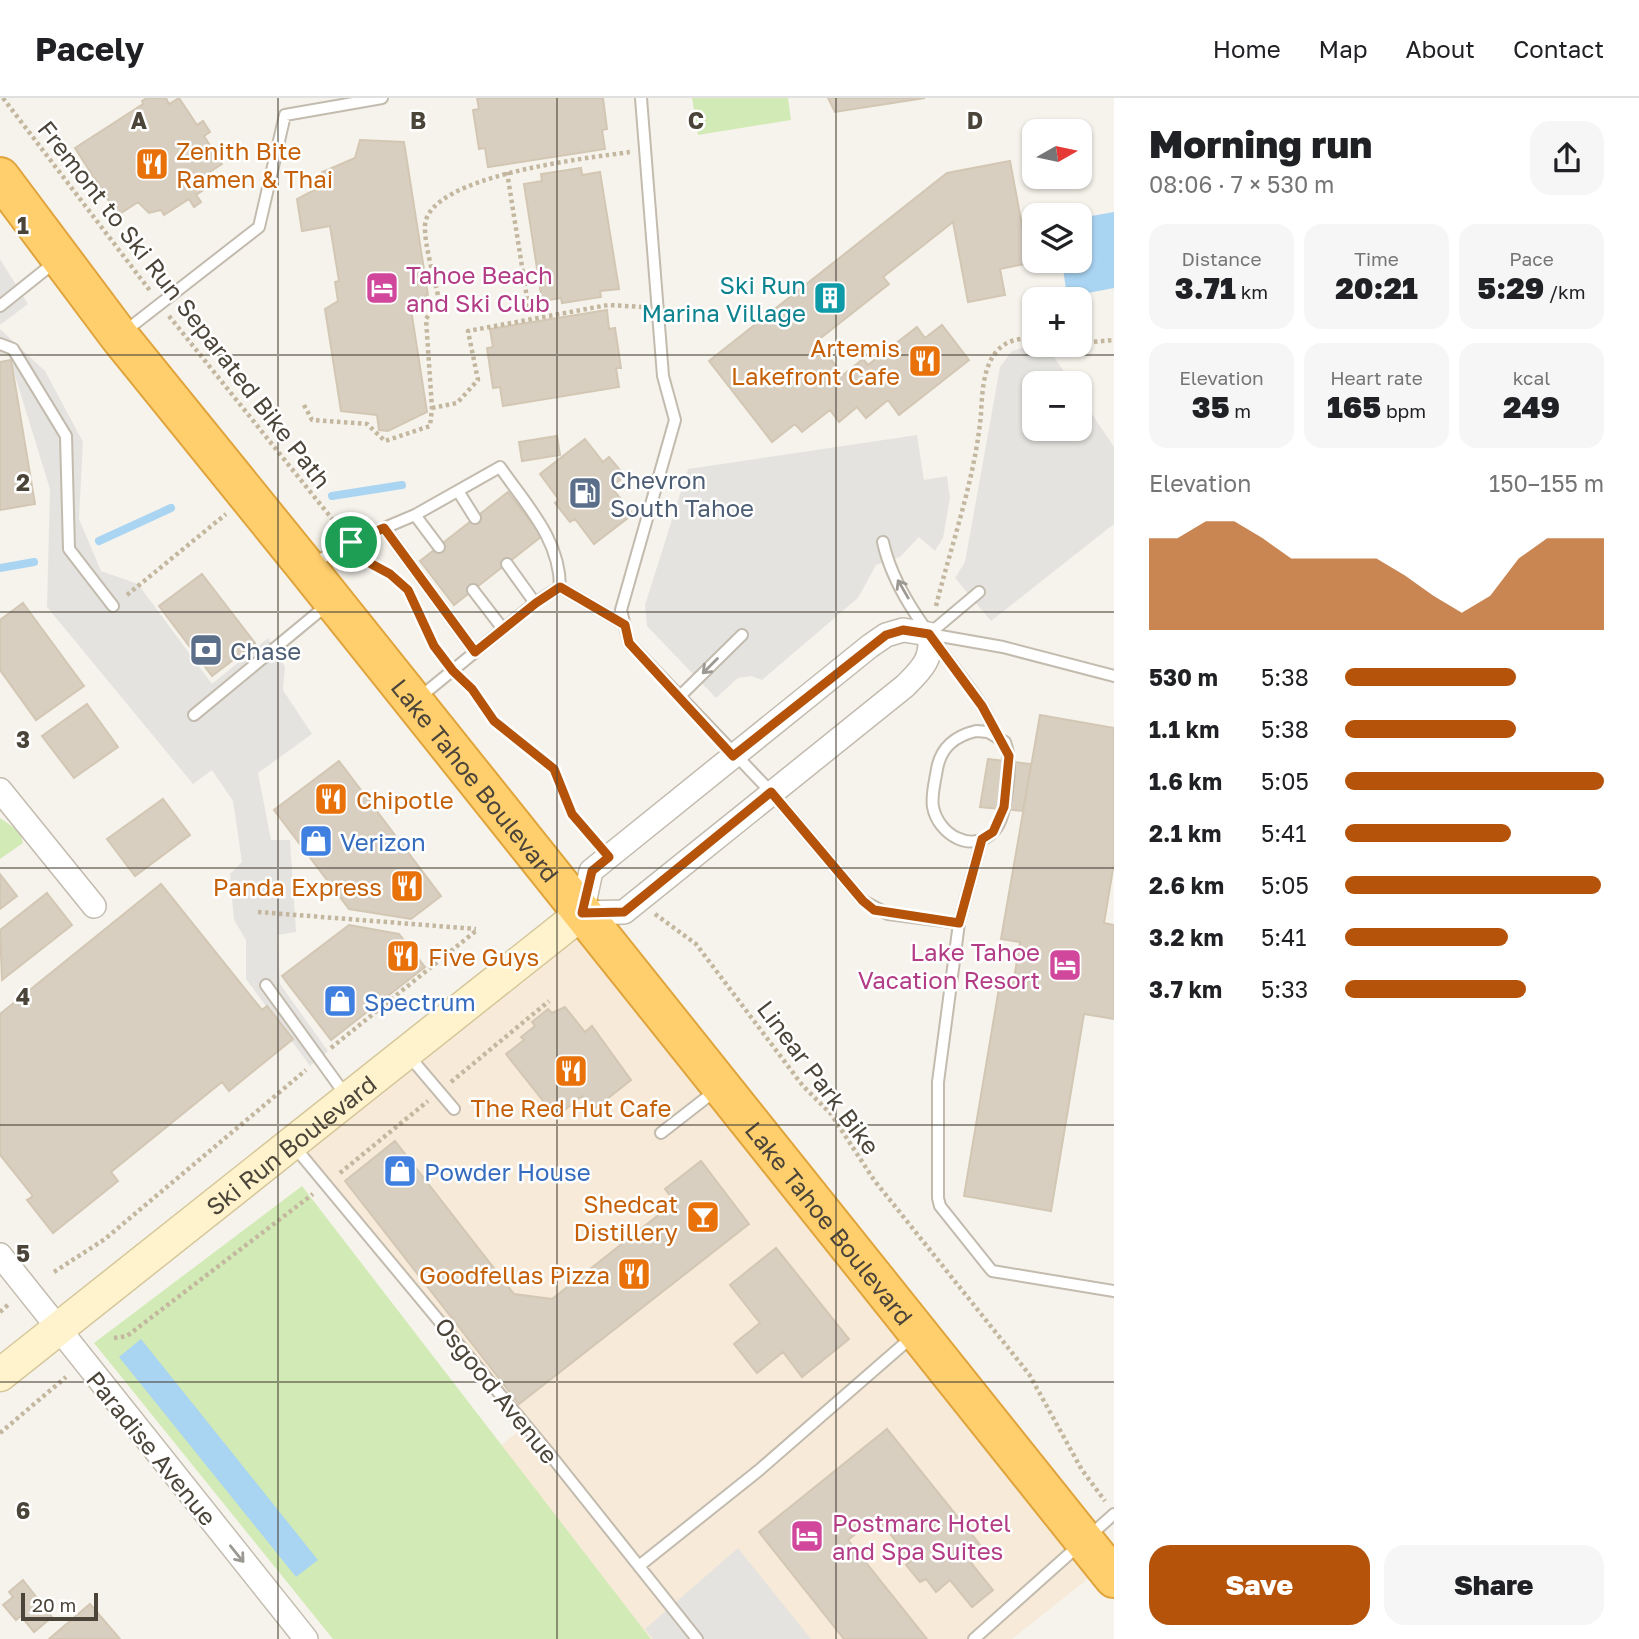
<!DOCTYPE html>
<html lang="en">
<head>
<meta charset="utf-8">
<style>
	body { margin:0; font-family:"Golos Text",sans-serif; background:#f6f6f6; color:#202124; height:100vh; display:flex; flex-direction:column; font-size:26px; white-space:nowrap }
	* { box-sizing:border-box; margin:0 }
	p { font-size:23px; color:#757577 }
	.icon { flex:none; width:38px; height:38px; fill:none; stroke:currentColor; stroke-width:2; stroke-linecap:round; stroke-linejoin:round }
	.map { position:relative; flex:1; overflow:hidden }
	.side { display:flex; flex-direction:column; background:#fff; width:525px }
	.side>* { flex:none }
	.needle { width:46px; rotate:81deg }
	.fabs { position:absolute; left:1022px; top:21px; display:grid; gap:14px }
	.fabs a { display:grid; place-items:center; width:70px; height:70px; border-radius:14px; background:#fff; box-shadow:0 2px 5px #0004; font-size:35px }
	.scale { position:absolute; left:21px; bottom:18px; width:77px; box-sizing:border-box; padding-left:7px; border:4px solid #4b4439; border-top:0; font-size:19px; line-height:24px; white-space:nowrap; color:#4b4439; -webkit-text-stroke:5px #fff; paint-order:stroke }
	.pin { position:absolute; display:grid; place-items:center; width:60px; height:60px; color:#fff; margin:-30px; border:4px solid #fff; border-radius:50%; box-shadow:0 2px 7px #0007 }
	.round { display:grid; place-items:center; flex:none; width:74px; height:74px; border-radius:21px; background:#f6f6f6 }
	.overview { display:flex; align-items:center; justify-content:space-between; height:119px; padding:0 35px }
	h1 { font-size:38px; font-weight:800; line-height:52px }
	.stats { display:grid; grid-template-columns:repeat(3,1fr); gap:10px; height:119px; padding:7px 35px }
	.stats div { display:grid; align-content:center; border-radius:18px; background:#f6f6f6; text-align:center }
	.stats b { font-size:30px; font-weight:800 }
	.stats small { font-size:19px; font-weight:400 }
	.stats p { font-size:19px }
	.chart { height:196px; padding:14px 35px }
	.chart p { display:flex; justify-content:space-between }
	.chart svg { width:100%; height:126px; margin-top:7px; fill:#b45309; opacity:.7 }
	.button { display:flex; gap:14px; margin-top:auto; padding:14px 35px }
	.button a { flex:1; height:80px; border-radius:21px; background:#b45309; color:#fff; font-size:28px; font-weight:800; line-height:80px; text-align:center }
	.button a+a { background:#f6f6f6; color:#202124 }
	ul { padding:0 35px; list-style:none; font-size:23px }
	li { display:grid; grid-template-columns:112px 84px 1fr; align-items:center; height:52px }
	li i { height:18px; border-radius:9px; background:#b45309 }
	header { display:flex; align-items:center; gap:42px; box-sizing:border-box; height:98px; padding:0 35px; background:#fff; border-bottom:2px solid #e0e0e0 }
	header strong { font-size:33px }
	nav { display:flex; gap:38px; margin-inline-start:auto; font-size:24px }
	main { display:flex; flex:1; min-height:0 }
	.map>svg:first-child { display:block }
	.commercial { fill:#f7ead8 }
	.green { fill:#d2eab5 }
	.parking { fill:#e5e3e0 }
	.water { fill:#a9d4f2 }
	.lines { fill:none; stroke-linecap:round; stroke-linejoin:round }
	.stream { stroke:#a9d4f2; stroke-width:8 }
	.building { fill:#d8cfc1; stroke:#d3c7b4; stroke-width:2 }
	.lane-casing { stroke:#c2bbae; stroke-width:14 }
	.street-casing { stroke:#c2bbae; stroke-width:26 }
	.secondary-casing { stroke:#d6c79b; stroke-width:35 }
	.highway-casing { stroke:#e0a43c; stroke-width:42 }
	.path { stroke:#c4b79f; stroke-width:4.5; stroke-dasharray:3.5 3.5; stroke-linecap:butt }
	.lane { stroke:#fff; stroke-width:10 }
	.street { stroke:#fff; stroke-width:23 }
	.secondary { stroke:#fff3cd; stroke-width:32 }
	.highway { stroke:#ffcf6e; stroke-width:38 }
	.oneway { stroke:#9c9892 }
	.route-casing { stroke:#fff; stroke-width:14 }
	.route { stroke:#b45309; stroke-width:9 }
	.grid { fill:none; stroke:#4b4439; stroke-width:2; stroke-opacity:0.55 }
	.labels { text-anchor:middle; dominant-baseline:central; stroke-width:5; stroke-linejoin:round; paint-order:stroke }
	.food-label { font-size:24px; fill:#c56008; stroke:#fff; text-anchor:end }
	.hotel-label { font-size:24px; fill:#b23c85; stroke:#fff; text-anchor:start }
	.culture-label { font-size:24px; fill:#0d838f; stroke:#fff; text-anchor:end }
	.street-label { font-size:24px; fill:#4b4439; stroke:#fff }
	.service-label { font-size:24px; fill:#4e5e75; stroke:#fff; text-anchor:start }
	.shop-label { font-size:24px; fill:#366cbe; stroke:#fff; text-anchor:start }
	.grid-label { font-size:23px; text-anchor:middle; font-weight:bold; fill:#4b4439; stroke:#fff; stroke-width:5; stroke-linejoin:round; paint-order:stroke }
</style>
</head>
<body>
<header>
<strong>Pacely</strong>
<nav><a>Home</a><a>Map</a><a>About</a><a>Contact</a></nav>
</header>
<main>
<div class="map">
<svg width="1114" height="1541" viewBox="0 0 1114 1541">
	<rect width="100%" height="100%" fill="#f6f3ec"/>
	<!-- commercial -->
	<path class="commercial" d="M581 814 1104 1468 1012 1541H651L501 1347 528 1326 294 1047Z"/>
	<!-- green -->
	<path class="green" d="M692 0H788L791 22 698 37Z
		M0 720 20 734 23 745 0 761Z
		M302 1088 651 1541H333L94 1245Z"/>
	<!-- parking -->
	<path class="parking" d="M0 161 28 206 0 227Z
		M0 231 45 273 83 344 79 421 101 473 138 486 212 586 268 540 285 569 283 592 312 636 258 675 271 742H290L296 834 277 837 280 886 328 953 310 968 246 881V842L234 822 230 776 242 764 233 703 212 672 193 686 47 509 50 391 8 255 0 256Z
		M1028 248 1044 249 1052 256 1072 285H1034V331H1080V298L1114 349V426L991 523 955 480 965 464 1000 269 1012 253Z
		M917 337 924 382 947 378 950 400 943 440 935 453 919 439 900 459 876 467 858 500 762 582 751 578 738 580 716 600 647 528 645 507 688 371Z
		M738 1450 811 1541H653L645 1531Z"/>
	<!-- water -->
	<path class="water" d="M1114 114V190L1067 199 1062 163H1080V120Z
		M141 1241 318 1462 296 1479 119 1259Z"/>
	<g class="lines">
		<!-- stream -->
		<path class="stream" d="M332 398 402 387
			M99 443 171 410
			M0 470 34 464"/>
	</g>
	<!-- building -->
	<path class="building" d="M147 0H166L169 6 179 0 197 27 203 23 210 34 204 38 222 66 202 79 208 89 196 97 201 104 194 109 189 101 164 117 161 112 149 115 138 104 118 117 75 50 143 6 142 3Z
		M477 0H603L607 31 602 32 605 51 488 69 485 50 479 51 473 12 479 11Z
		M828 0H925L835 14Z
		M360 42 404 44 428 197 410 205 427 314 388 333 379 332 377 317 341 313 325 211 338 203 335 184 339 183 330 128 302 133 297 101 324 87 322 74 355 60Z
		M1010 63 1029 165 1000 171 1005 197 968 204 953 124 883 179 889 186 817 243 843 277 863 261 868 267 917 229 925 240 942 227 969 262 899 317 888 302 866 320 857 309 839 324 830 312 802 334 795 326 772 344 709 263 947 75Z
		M581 70 582 77 600 74 619 191 600 193 601 199 562 205 561 200 542 203 524 86 542 83 541 76Z
		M607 212 609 231 615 230 621 270H616L619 289 503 308 500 289 493 290 487 250 493 249 490 231Z
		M11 262 35 406 0 412V264Z
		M557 338 560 357 522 363 519 344Z
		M585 341 603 364 609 359 625 378 611 389 633 416 594 446 575 421 570 424 555 405 559 402 540 376Z
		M508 394 542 438 454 507 420 463Z
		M202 476 255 545 212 578 159 508Z
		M23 505 84 588 36 622 0 572V522Z
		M87 606 118 649 74 680 42 638Z
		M1040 617 1114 630V765L1104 825 1114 827V921L1084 916 1051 1113 964 1098 999 890 1012 893 1020 844 1001 841Z
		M988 661 1031 666 1023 713 980 709Z
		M339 663 441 798 411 821 349 811 274 712Z
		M163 701 190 737 135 778 107 741Z
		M0 776 17 798 0 811Z
		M161 786 262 912 267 908 293 941 229 993 222 984 111 1074 118 1083 53 1135 27 1102 33 1098 0 1057V916Z
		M47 795 72 827 2 882 0 832Z
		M349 827 399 836 425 869 331 942 282 878Z
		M565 909 585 934 592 928 631 982 593 1012 582 998 556 1019 506 956 524 942 521 939 535 928 532 924 548 911 552 915Z
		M395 1043 514 1196 552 1201 675 1104 665 1091 701 1063 749 1126 519 1306 345 1083Z
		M776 1150 849 1241 802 1279 783 1254 757 1275 734 1246 760 1225 730 1187Z
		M887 1331 985 1453 971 1465 993 1492 972 1509 950 1482 936 1494 926 1481 920 1484 906 1467 911 1463 877 1419 848 1442 927 1541H844L759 1434Z
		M23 1482 52 1519 34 1534 21 1518 16 1522 3 1507 13 1499 9 1494Z
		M90 1506 120 1541H49Z"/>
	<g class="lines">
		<defs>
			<path id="lane" d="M641 0 663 278 675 322 621 512 629 545 771 694 863 803 888 816 959 825
				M0 208 55 164
				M124 234 259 129 285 17 382 0
				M0 246 13 251 66 338 69 451 113 508
				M458 393 475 420
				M415 417 439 449
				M384 430 475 554
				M883 444C896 504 946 555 980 605 987 615 991 627 998 638
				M312 466 351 444 415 417 500 369C526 407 560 441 560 489L625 527
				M507 466 535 505
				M473 492 503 531
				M929 536 1003 549 1114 578
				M929 536 979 494
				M420 599 535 505 560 489
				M679 599 742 537
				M194 617 327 507
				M976 633 988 634 1005 644C1011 661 1009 675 1007 692 1005 706 1003 723 994 733 972 757 938 736 933 709 931 697 935 684 937 671 941 649 955 638 976 633Z
				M982 741 959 825 938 984V1100L940 1108 992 1173 1114 1193
				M266 887 347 999
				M409 958 454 1011
				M661 1035 715 993
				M293 1047 548 1354 697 1541
				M639 1468 758 1373 912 1239
				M974 1541 1114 1416"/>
			<path id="street" d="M903 532 929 536C934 560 921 572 905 588L624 814 582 815 591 773 870 548 886 537Z
				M0 692 94 808
				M0 1157 306 1541"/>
			<g id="secondary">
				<path id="s1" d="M0 1277 582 815"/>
			</g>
			<g id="highway">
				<path id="s2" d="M0 79 119 238 306 469 1114 1480"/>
			</g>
		</defs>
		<!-- lane casing -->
		<use href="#lane" class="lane-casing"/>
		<!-- street casing -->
		<use href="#street" class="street-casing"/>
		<!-- secondary casing -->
		<use href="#secondary" class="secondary-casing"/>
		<!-- highway casing -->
		<use href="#highway" class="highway-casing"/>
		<!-- path -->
		<path class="path" d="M3 0 151 194
			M507 74 530 219
			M169 218 341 432
			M1080 245 1114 242
			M304 307 312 322 367 326 385 343 430 328 432 310 426 221 439 202C435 182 424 147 425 127 429 77 589 60 630 54
			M432 310 457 305 478 282 468 233 608 207 643 209
			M361 458 400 485
			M127 497 226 416
			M936 508C952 444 975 381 981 316 982 296 983 270 996 254 1006 242 1020 240 1034 240
			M417 509 443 560
			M465 584 494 623 554 671 572 716 594 742
			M258 814 476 831
			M655 816 696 846 803 988 831 1016 874 1082 1029 1276 1082 1372 1105 1403
			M331 950 477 832
			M451 984 549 903
			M340 1075 428 1003
			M54 1174 105 1141 306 972
			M0 1214 9 1206
			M114 1240 127 1238 313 1096
			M0 1335 66 1279"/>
		<!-- lane -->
		<use href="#lane" class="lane"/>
		<!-- street -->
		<use href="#street" class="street"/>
		<!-- secondary -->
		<use href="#secondary" class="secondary"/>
		<!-- highway -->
		<use href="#highway" class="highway"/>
	</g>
	<!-- one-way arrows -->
	<defs><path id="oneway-shaft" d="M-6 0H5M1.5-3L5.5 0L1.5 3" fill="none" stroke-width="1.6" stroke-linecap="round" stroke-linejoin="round" transform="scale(1.75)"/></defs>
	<g class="oneway">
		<use href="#oneway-shaft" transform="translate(903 491) rotate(-120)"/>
		<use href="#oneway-shaft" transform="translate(710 568) rotate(135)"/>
		<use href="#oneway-shaft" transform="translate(237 1456) rotate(51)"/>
	</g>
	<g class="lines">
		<defs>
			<path id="route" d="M384 430 475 554 536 505 560 489 625 527 629 545 733 658 886 537 903 532 929 536 982 608 1009 658 1004 709 993 734 982 741 959 825 874 812 863 803 771 694 624 814 582 815 592 773 609 759 572 716 554 671 494 623 472 591 453 573 434 548 408 492 390 476 364 462 351 444Z"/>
		</defs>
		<!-- route casing -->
		<use href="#route" class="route-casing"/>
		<!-- route -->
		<use href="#route" class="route"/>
	</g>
	<!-- grid -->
	<path class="grid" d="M278 0V1541M557 0V1541M836 0V1541M0 257H1114M0 514H1114M0 770H1114M0 1027H1114M0 1284H1114"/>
	<!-- icons -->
	<defs>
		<symbol id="restaurant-square" viewBox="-11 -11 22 22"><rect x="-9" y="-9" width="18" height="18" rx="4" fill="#e8710a" stroke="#fff"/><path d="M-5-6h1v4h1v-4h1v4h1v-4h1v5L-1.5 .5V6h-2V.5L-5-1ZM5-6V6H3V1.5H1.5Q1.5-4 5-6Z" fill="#fff"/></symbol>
		<symbol id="hotel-square" viewBox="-11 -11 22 22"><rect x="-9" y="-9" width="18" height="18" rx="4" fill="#d1479c" stroke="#fff"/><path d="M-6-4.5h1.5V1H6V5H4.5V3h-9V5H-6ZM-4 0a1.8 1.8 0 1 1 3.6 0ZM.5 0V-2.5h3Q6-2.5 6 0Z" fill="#fff"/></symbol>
		<symbol id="building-square" viewBox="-11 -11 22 22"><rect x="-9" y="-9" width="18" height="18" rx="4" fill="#0f9aa8" stroke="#fff"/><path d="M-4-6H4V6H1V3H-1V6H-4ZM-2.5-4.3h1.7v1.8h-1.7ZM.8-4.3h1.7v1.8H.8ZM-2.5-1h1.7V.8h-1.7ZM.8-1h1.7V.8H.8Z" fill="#fff"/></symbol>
		<symbol id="fuel-square" viewBox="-11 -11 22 22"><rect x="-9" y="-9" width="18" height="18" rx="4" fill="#5c6f8a" stroke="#fff"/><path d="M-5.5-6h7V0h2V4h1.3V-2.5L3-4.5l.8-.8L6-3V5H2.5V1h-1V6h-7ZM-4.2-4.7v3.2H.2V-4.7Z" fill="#fff"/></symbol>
		<symbol id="bank-square" viewBox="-11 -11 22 22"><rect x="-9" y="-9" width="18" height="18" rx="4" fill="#5c6f8a" stroke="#fff"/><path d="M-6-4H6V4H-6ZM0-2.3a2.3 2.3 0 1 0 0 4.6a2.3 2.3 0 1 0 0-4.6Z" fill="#fff"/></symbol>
		<symbol id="shop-square" viewBox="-11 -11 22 22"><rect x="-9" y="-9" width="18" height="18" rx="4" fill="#3f7fe0" stroke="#fff"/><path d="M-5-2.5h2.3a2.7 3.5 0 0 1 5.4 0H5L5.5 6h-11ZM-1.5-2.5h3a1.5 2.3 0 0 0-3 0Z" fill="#fff"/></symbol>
		<symbol id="bar-square" viewBox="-11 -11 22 22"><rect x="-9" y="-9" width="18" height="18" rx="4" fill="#e8710a" stroke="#fff"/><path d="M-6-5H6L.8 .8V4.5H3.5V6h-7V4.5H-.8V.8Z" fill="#fff"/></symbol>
	</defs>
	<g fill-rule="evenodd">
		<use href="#restaurant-square" x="133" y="47" width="38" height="38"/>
		<use href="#hotel-square" x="363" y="171" width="38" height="38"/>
		<use href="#building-square" x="811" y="181" width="38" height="38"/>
		<use href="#restaurant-square" x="906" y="244" width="38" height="38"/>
		<use href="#fuel-square" x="566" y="376" width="38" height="38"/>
		<use href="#bank-square" x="187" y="533" width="38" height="38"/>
		<use href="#restaurant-square" x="312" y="682" width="38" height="38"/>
		<use href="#shop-square" x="297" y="724" width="38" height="38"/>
		<use href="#restaurant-square" x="388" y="769" width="38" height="38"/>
		<use href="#restaurant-square" x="384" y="839" width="38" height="38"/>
		<use href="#hotel-square" x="1046" y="848" width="38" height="38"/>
		<use href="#shop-square" x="321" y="884" width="38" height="38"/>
		<use href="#restaurant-square" x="552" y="954" width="38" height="38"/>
		<use href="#shop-square" x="381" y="1054" width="38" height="38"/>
		<use href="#bar-square" x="684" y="1100" width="38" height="38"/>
		<use href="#restaurant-square" x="615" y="1157" width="38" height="38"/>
		<use href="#hotel-square" x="788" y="1419" width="38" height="38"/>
	</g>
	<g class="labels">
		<!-- food labels -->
		<g class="food-label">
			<text x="176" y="52" text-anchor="start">Zenith Bite<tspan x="176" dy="28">Ramen &amp; Thai</tspan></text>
			<text x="900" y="249">Artemis<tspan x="900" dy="28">Lakefront Cafe</tspan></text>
			<text x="356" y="701" text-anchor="start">Chipotle</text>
			<text x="382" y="788">Panda Express</text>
			<text x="428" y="858" text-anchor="start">Five Guys</text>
			<text x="571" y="1009" text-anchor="middle">The Red Hut Cafe</text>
			<text x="678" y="1105">Shedcat<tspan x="678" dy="28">Distillery</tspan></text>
			<text x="610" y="1176">Goodfellas Pizza</text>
		</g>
		<!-- hotel labels -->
		<g class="hotel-label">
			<text x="406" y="176">Tahoe Beach<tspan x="406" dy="28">and Ski Club</tspan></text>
			<text x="1040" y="853" text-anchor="end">Lake Tahoe<tspan x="1040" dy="28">Vacation Resort</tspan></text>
			<text x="832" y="1424">Postmarc Hotel<tspan x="832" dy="28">and Spa Suites</tspan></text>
		</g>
		<!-- culture labels -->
		<g class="culture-label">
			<text x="806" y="186">Ski Run<tspan x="806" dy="28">Marina Village</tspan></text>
		</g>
		<!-- street labels -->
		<g class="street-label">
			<text transform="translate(185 206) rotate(52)">Fremont to Ski Run Separated Bike Path</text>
			<text stroke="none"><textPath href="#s2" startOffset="768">Lake Tahoe Boulevard</textPath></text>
			<text transform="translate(819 979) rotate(53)">Linear Park Bike</text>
			<text stroke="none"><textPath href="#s1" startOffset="371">Ski Run Boulevard</textPath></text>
			<text stroke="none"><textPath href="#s2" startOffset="1335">Lake Tahoe Boulevard</textPath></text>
			<text transform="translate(497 1292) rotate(51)">Osgood Avenue</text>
			<text transform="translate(152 1350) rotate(51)">Paradise Avenue</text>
		</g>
		<!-- service labels -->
		<g class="service-label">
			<text x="610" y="381">Chevron<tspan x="610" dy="28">South Tahoe</tspan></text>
			<text x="230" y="552">Chase</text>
		</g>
		<!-- shop labels -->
		<g class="shop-label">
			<text x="340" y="743">Verizon</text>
			<text x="364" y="903">Spectrum</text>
			<text x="424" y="1073">Powder House</text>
		</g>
	</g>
	<g class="grid-label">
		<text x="139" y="31">A</text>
		<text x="418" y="31">B</text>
		<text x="696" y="31">C</text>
		<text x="975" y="31">D</text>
		<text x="23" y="136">1</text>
		<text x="23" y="393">2</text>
		<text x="23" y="650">3</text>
		<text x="23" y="907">4</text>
		<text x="23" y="1164">5</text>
		<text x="23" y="1421">6</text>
	</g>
</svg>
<div class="fabs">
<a><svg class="needle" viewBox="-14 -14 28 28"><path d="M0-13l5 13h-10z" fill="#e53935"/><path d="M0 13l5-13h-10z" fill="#757577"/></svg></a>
<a><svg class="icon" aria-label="layers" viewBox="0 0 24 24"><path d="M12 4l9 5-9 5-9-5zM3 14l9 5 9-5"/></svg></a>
<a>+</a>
<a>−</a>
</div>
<div class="scale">20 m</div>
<div class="pin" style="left:351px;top:444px;background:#1e9e55"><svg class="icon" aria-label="arrive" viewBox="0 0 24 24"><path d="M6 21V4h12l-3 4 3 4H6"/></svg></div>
</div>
<section class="side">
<div class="overview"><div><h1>Morning run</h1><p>08:06 · 7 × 530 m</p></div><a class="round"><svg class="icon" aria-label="share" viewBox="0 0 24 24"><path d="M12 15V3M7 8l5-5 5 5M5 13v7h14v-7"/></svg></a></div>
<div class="stats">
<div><p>Distance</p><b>3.71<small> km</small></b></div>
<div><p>Time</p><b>20:21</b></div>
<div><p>Pace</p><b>5:29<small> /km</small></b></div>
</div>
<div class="stats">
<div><p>Elevation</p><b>35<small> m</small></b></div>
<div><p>Heart rate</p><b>165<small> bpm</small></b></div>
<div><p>kcal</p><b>249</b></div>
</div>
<div class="chart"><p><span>Elevation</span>150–155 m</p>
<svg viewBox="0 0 160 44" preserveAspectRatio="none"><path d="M0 44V12L10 12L20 6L30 6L40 12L50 19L60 19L70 19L80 19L90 25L100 32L110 38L120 32L130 19L140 12L150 12L160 12V44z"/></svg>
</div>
<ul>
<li><b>530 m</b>5:38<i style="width:66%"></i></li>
<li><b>1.1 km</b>5:38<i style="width:66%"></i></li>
<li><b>1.6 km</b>5:05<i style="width:100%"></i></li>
<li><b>2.1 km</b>5:41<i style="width:64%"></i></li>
<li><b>2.6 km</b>5:05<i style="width:99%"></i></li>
<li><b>3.2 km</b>5:41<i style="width:63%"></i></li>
<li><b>3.7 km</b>5:33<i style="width:70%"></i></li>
</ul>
<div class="button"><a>Save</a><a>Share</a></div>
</section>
</main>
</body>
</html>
